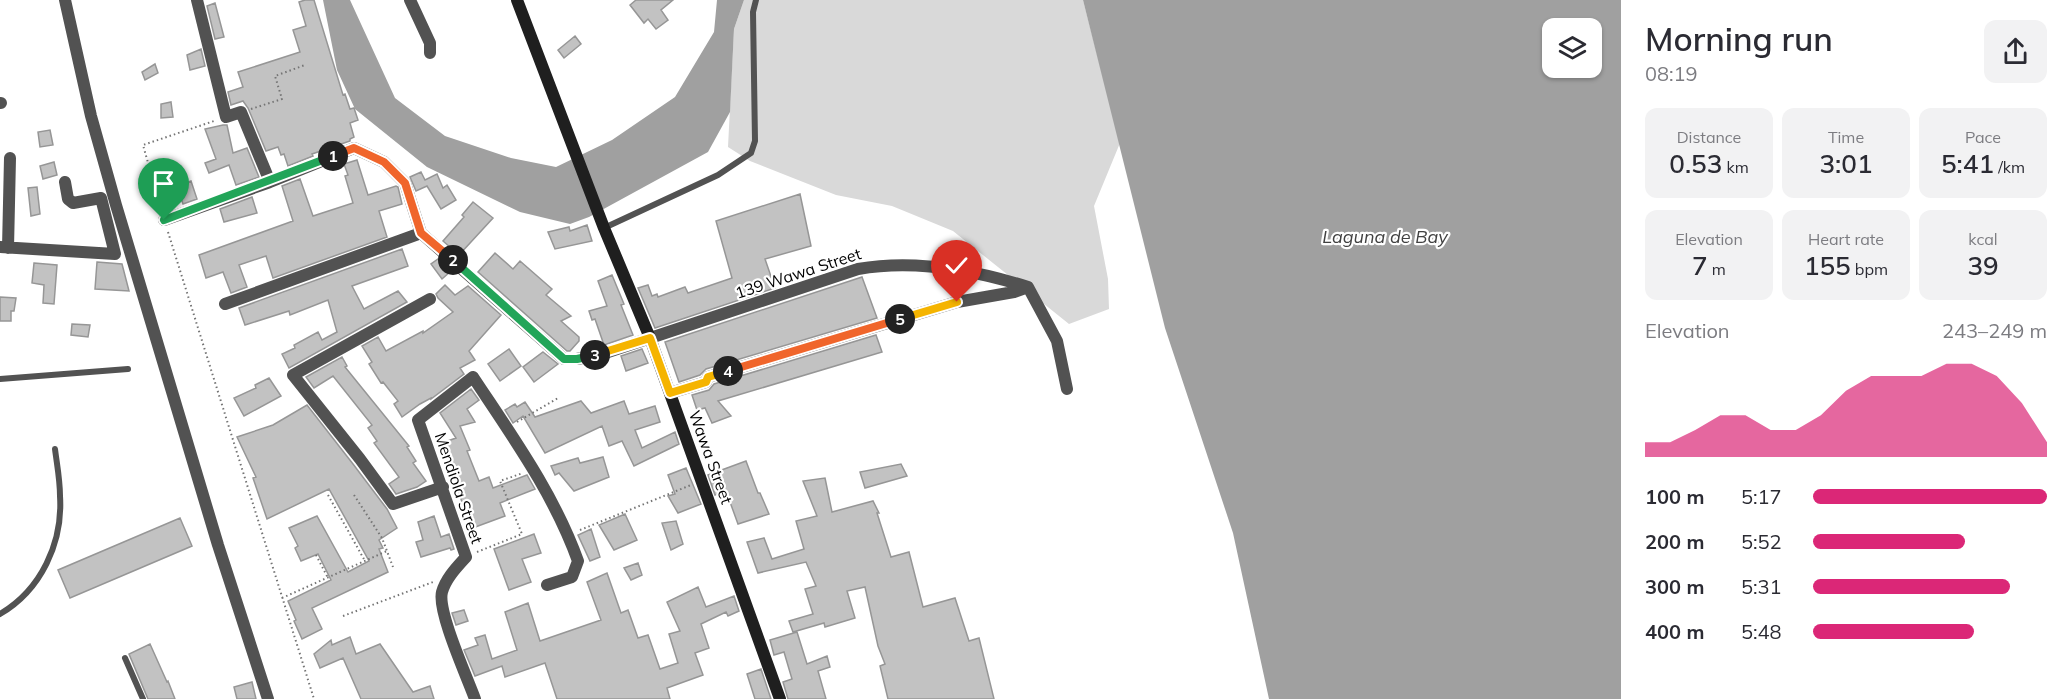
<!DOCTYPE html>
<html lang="en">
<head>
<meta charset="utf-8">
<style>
	body { margin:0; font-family:Mulish,sans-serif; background:#f2f2f3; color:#2b2b33; height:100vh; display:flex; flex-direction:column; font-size:22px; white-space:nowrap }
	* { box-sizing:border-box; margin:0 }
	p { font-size:20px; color:#7c7c81 }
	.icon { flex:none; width:33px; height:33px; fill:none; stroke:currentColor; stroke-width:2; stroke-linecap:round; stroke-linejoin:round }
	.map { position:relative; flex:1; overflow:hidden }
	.drawer { display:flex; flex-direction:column; background:#fff; width:450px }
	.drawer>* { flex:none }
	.fabs { position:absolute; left:1542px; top:18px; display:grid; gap:12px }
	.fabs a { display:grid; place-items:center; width:60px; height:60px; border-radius:12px; background:#fff; box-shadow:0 2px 4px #0004; font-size:30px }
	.pin { position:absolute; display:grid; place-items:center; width:51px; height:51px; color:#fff; margin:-62px -26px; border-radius:50% 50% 50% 0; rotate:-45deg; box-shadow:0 0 6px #0007 }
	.pin .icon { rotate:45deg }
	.km { position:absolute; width:30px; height:30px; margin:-15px; border-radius:50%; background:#222; color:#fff; font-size:16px; line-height:30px; text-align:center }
	.round { display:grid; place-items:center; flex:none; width:63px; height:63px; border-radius:12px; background:#f2f2f3 }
	.head { display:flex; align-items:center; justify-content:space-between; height:102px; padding:0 24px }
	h1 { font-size:33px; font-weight:600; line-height:45px }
	.metrics { display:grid; grid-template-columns:repeat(3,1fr); gap:9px; height:102px; padding:6px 24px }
	.metrics div { display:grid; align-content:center; border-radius:12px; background:#f2f2f3; text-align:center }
	.metrics b { font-size:26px; font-weight:600 }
	.metrics small { font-size:16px; font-weight:400 }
	.metrics p { font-size:16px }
	.chart { height:168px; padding:12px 24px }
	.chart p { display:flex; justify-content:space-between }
	.chart svg { width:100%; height:108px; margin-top:6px; fill:#db2777; opacity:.7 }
	ul { padding:0 24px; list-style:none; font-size:20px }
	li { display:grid; grid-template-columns:96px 72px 1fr; align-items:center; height:45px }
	li i { height:15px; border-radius:8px; background:#db2777 }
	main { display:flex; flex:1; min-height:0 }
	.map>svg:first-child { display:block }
	.green { fill:#d9d9d9 }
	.water { fill:#a0a0a0; fill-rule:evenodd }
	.building { fill:#c2c2c2; stroke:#969696; stroke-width:1.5 }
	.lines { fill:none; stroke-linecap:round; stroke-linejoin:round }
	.path { stroke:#747474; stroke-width:2; stroke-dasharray:1.5 3; stroke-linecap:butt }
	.service { stroke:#525252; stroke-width:6 }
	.minor { stroke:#525252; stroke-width:12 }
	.secondary { stroke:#1f1f1f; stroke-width:12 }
	.split-1-casing { stroke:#fff; stroke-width:12 }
	.split-2-casing { stroke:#fff; stroke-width:12 }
	.split-3-casing { stroke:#fff; stroke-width:12 }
	.split-4-casing { stroke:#fff; stroke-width:12 }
	.split-5-casing { stroke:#fff; stroke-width:12 }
	.split-6-casing { stroke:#fff; stroke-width:12 }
	.split-1 { stroke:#22a559; stroke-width:8 }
	.split-2 { stroke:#f0652b; stroke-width:8 }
	.split-3 { stroke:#22a559; stroke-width:8 }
	.split-4 { stroke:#f5b400; stroke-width:8 }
	.split-5 { stroke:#f0652b; stroke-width:8 }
	.split-6 { stroke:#f5b400; stroke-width:8 }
	.labels { text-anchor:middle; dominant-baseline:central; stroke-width:4.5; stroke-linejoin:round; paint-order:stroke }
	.street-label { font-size:16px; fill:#000; stroke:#fff }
	.water-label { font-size:18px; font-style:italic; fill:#414141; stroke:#fff }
</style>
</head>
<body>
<main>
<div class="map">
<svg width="1621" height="699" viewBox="0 0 1621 699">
	<rect width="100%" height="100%" fill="#fff"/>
	<!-- green -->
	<path class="green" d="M744 0H1083L1120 143 1094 206 1108 279 1109 309 1069 324 953 231 892 206 836 195 750 161 728 147 734 29Z"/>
	<!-- water -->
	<path class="water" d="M323 0H350L395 98 445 136 511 158 556 167 612 140 675 97 714 32 717 0H744L734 29 730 112 708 152 589 217 570 224 520 212 427 167 355 109 337 70Z
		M1083 0H1621V699H1269L1233 533 1165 328ZM1592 28V68H1552V28Z"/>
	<!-- building -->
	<path class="building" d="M305 0H314L343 95 345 94 350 109 354 108 358 120 350 123 354 137 350 139V141L312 154 313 156 288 166 284 154 281 155 278 147 266 151 248 108 243 101 231 105 228 92 243 87 238 72 300 52 293 30 306 26 299 2Z
		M636 0H673L661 10 668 20 656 29 648 19 644 23 630 5Z
		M215 3 224 37 215 39 207 6Z
		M575 36 581 44 564 58 558 50Z
		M201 49 205 66 190 70 187 55Z
		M155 64 158 73 145 80 142 72Z
		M171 102 173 117 161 118V104Z
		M223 125H227L233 153 247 148 259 177 236 185 229 165 209 173 205 163 216 159 205 129Z
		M50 130 53 145 40 147 38 132Z
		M357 160 368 195 396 186 398 187 402 204 379 211 387 237 273 278 266 256 239 265 247 287 231 293 223 272 206 278 199 255 293 221 282 186 300 179 313 216 353 203 345 176 348 175 344 164Z
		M54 162 57 175 43 179 40 166Z
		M421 172 425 180 437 174 443 188 447 185 456 200 441 209 427 186 416 191 410 177Z
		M191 181 197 199 183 204 177 186Z
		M37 187 40 214 31 216 28 188Z
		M800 194 811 246 765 259 775 288 655 328 638 288 648 285 652 296 657 294 658 297 685 287 688 293 732 278 716 221Z
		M252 197 257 213 224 222 220 209Z
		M473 202 493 218 459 255 443 241 464 217 462 215Z
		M587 225 592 241 555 249 548 232 569 227 570 231Z
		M402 249 408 266 352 286 364 309 398 291 407 302 289 368 282 354 295 348 294 345 318 332 322 340 337 332 328 300 290 315 289 311 245 325 239 308Z
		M495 253 513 269 520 261 552 289 546 295 571 316 561 321 579 337V341L570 351H567L478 272Z
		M438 259 451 271 442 279 431 264Z
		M97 262 122 264 129 291 95 289Z
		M34 263 57 265 54 304 43 303 44 285 32 283Z
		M612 275 624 304 621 305 633 335 604 345 595 319 592 320 589 311 607 306 598 281Z
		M862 277 877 318 706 369 700 375 679 382 665 342Z
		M445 285 455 295 468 286 501 315 469 351 475 360 460 368 464 374 431 399V398L420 404 402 417 394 404 398 401 383 382 381 383 369 364 372 362 362 346 378 337 386 351 423 331V333L453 312 438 298 436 294Z
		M0 297 16 298 14 311H11V321H0Z
		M72 324 90 325 88 337 71 335Z
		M876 335 882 352 718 401 731 416 712 423 705 408 697 410 692 395 709 390 714 384Z
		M509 349 521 366 500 381 488 364Z
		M642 349 648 363 626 371 621 356Z
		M543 352 558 364 534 382 523 367Z
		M342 357 347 366 345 367 409 446 407 447 416 461 413 463 426 481 417 487 396 494 389 484 399 477 374 443 377 441 368 428 372 425 333 376 314 388 306 377Z
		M269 378 281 396 244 416 234 398 256 388 255 385Z
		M471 389 479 400 467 409 475 422 460 426 470 450 467 451 479 481 489 477 493 488 527 475 535 489 500 503 505 516 470 529 458 489 461 487 448 453 443 455 439 444 456 438 440 413Z
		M581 401 591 413 624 401 629 414 655 406 660 422 635 430 642 448 675 432 679 444 634 466 622 441 609 446 602 426 545 453 523 416 513 423 505 410 515 404 517 407 525 402 535 417Z
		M307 405 353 464 387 509 397 528 379 540 383 548 379 549 388 572 312 608 322 629 302 639 294 621 296 620 288 601 331 580 318 554 301 561 295 548 298 546 289 528 317 516 348 572 369 561 329 489 267 519 253 478 256 477 237 437 273 425Z
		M603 457 609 477 574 491 559 473 555 475 551 466 578 458 580 463Z
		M746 461 758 493H760L769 514 738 524 726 491 715 495 708 475Z
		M901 464 907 476 865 488 860 472Z
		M686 468 701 504 678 513 668 496 675 494 668 475Z
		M825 478 832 512 873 501 879 513H877L891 557 909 552 923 607 955 598 969 641 979 638 994 699H888L880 666 885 664 878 646 865 587 847 591 855 618 825 627 824 623 793 632 789 621 813 614 805 589 816 586 806 562 758 573 747 542 764 538 772 559 804 549 796 521 817 516 803 481Z
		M625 514 637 540 614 550 599 525Z
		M434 516 441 537 449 534 454 549 451 550 450 548 421 557 416 542 423 540 418 522Z
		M180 518 192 546 70 598 58 570Z
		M676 521 683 544 671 550 662 523Z
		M591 529 600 557 590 561 578 535Z
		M534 534 541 553 522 559 531 582 509 590 494 549Z
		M638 563 642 575 631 580 624 568Z
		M607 573 621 613 628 610 638 638 648 635 660 669 678 663 669 634 680 631 667 602 698 587 706 607 734 596 739 611 728 616 726 612 701 624 709 648 695 653 703 675 667 688 670 699H557L545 663 505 677 502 666 475 676 464 650 478 645 475 638 485 635 492 659 517 650 505 612 528 603 540 641 601 620 587 582Z
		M464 610 468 621 456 625 452 613Z
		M797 632 807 664 827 656 830 667 818 671 826 699H788L783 682 792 679 784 652 774 655 770 640Z
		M350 637 356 654 380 644 413 692 430 686 434 699H361L343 658 320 668 314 654 331 640 332 645Z
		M150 644 167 682 168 681 175 699H148L129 654Z
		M761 669 771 699H755L747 674Z
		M252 682 256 699H237L234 687Z"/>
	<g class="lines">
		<!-- path -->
		<path class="path" d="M251 109 282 99 275 76 305 65
			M161 209 143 145 214 121
			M168 232 314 699
			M517 422 558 398
			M328 495 365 561
			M354 495 382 538 393 567
			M580 530 691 485
			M477 552 522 534 500 481 523 473
			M316 555 328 578
			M282 598 387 551
			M343 616 433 582"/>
		<!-- service -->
		<path class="service" d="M604 228 718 175 751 153 755 141 753 12 756 0
			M0 379 128 369
			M0 614C41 590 63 543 60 496 60 480 57 465 55 449
			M125 658 143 699"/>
		<!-- minor -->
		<path class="minor" d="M65 0 91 116 116 205 218 545 268 699
			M197 0 226 117 241 112 270 182
			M410 0 430 43V53
			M0 103H1
			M164 220 270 182 354 148 384 162 405 183 421 233 564 359H577L602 354 858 269C915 259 974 270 1028 287L1057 341 1067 389
			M0 247 115 254 101 198 73 203 68 199 65 182
			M8 248 10 158
			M430 299 293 375 360 459 393 504 443 487
			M225 304 421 233
			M670 393 706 382 708 377 957 302 1014 292 1028 287
			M475 699C467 677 437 611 442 592 446 578 457 567 466 557L418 420 473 377C512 436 554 494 578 561L572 577 547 585"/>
		<!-- secondary -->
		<path class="secondary" d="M517 0 604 228 650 338 780 699"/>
	</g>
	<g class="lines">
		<defs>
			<path id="split-1" d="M164 220 333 156"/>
			<path id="split-2" d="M333 156 354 148 384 162 405 183 421 233 453 260"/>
			<path id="split-3" d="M453 260 564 359H577L595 355"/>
			<path id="split-4" d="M595 355 650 338 670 393 706 382 708 377 728 371"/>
			<path id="split-5" d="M728 371 900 319"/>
			<path id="split-6" d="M900 319 957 302"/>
		</defs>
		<!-- split-1 casing -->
		<use href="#split-1" class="split-1-casing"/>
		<!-- split-2 casing -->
		<use href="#split-2" class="split-2-casing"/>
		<!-- split-3 casing -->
		<use href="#split-3" class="split-3-casing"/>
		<!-- split-4 casing -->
		<use href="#split-4" class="split-4-casing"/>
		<!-- split-5 casing -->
		<use href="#split-5" class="split-5-casing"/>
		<!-- split-6 casing -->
		<use href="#split-6" class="split-6-casing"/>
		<!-- split-1 -->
		<use href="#split-1" class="split-1"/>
		<!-- split-2 -->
		<use href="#split-2" class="split-2"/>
		<!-- split-3 -->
		<use href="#split-3" class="split-3"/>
		<!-- split-4 -->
		<use href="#split-4" class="split-4"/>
		<!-- split-5 -->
		<use href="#split-5" class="split-5"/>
		<!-- split-6 -->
		<use href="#split-6" class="split-6"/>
	</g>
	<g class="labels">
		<!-- street labels -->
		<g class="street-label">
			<text transform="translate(798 273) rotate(-18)">139 Wawa Street</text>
			<text transform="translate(711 457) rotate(70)">Wawa Street</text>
			<text transform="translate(459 488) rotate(71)">Mendiola Street</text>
		</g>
		<!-- water labels -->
		<g class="water-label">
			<text x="1385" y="236">Laguna de Bay</text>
		</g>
	</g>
</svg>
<div class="fabs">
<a><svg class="icon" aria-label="layers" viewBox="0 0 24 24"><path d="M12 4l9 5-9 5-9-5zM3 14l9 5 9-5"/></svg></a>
</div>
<div class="pin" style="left:164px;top:220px;background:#1e9e55"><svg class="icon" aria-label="arrive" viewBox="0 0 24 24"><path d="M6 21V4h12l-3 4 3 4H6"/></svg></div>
<div class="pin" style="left:957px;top:302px;background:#d93025"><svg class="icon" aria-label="check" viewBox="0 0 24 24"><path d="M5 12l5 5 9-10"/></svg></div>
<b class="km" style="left:333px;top:156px">1</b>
<b class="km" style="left:453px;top:260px">2</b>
<b class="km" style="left:595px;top:355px">3</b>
<b class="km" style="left:728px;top:371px">4</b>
<b class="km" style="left:900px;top:319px">5</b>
</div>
<section class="drawer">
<div class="head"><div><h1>Morning run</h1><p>08:19</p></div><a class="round"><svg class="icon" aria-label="share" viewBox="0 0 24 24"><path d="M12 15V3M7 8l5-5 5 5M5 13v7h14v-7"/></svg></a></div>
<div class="metrics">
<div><p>Distance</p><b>0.53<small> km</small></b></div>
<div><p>Time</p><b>3:01</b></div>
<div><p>Pace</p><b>5:41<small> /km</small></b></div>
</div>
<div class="metrics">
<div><p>Elevation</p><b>7<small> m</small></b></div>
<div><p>Heart rate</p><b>155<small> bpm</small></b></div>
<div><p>kcal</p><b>39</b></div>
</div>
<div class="chart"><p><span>Elevation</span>243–249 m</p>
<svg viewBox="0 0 160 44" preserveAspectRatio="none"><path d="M0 44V38L10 38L20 33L30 27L40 27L50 33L60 33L70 27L80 17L90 11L100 11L110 11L120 6L130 6L140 11L150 22L160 38V44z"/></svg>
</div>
<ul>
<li><b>100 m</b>5:17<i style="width:100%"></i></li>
<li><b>200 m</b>5:52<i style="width:65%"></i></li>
<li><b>300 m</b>5:31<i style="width:84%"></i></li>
<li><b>400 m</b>5:48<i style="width:69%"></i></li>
</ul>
</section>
</main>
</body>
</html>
